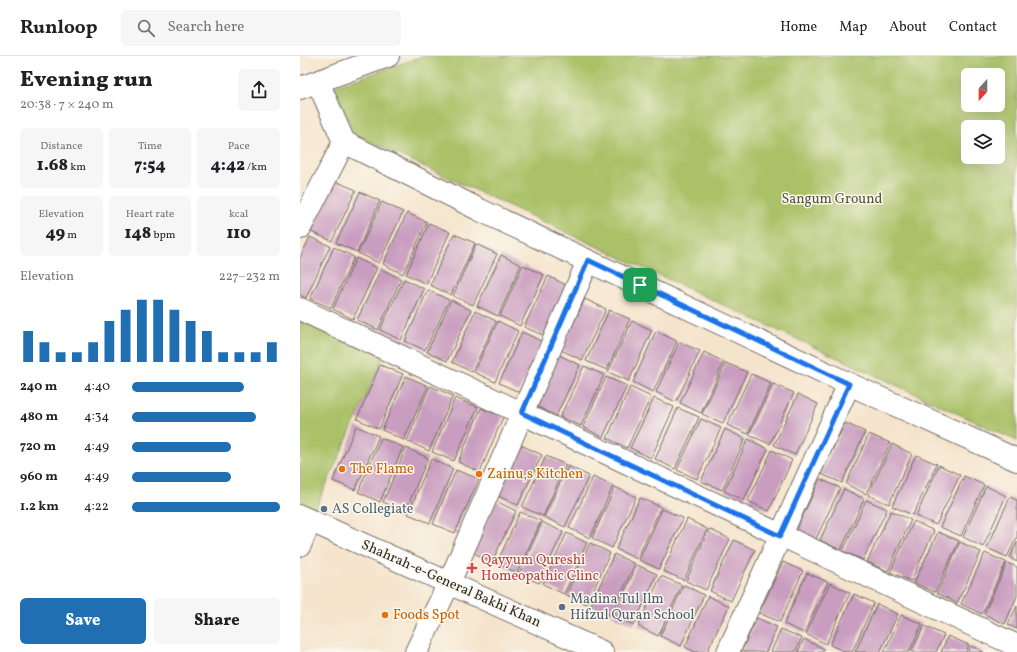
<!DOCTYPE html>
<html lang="en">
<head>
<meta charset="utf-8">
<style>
	body { margin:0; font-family:Vollkorn,serif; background:#f6f6f6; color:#202124; height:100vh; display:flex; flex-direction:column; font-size:15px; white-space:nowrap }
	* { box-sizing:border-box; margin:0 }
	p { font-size:13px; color:#757577 }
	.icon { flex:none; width:22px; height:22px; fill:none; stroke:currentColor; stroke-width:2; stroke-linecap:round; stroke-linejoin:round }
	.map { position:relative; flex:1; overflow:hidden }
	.drawer { display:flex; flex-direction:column; background:#fff; width:300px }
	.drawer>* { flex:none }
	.needle { width:26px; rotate:201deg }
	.buttons { position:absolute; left:661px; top:12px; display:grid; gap:8px }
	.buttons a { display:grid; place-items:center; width:44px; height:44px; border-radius:6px; background:#fff; box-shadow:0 4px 16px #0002; font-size:20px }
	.pin { position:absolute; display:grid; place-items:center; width:34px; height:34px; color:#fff; margin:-17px; border-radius:8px; box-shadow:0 2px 6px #0006 }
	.round { display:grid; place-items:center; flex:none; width:42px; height:42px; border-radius:6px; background:#f6f6f6 }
	.headline { display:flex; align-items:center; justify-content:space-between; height:68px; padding:0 20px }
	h1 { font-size:22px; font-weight:800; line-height:30px }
	.figures { display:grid; grid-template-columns:repeat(3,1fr); gap:6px; height:68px; padding:4px 20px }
	.figures div { display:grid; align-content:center; border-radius:6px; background:#f6f6f6; text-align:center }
	.figures b { font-size:17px; font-weight:800 }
	.figures small { font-size:11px; font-weight:400 }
	.figures p { font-size:11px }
	.chart { height:112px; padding:8px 20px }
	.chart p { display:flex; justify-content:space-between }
	.chart svg { width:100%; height:72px; margin-top:4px; stroke:#1f6fb2; stroke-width:6 }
	.cta { display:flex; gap:8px; margin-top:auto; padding:8px 20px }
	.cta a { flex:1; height:46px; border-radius:6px; background:#1f6fb2; color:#fff; font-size:16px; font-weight:800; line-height:46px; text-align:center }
	.cta a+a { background:#f6f6f6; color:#202124 }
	ul { padding:0 20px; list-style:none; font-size:13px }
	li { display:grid; grid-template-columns:64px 48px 1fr; align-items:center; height:30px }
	li i { height:10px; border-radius:5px; background:#1f6fb2 }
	header { display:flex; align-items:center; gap:24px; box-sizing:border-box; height:56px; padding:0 20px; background:#fff; border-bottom:1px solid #e0e0e0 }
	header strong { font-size:19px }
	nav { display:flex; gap:22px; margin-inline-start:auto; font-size:14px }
	.search { width:280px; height:36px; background:#f6f6f6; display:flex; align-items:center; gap:10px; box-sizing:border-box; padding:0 14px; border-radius:6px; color:#757577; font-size:15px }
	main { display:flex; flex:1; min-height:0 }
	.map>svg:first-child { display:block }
	.green { fill:#aac167; stroke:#6a7649; fill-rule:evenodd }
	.building { fill:#c99dbf }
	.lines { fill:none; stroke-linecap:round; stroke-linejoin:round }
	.street-casing { stroke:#726c63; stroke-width:24 }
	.secondary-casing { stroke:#726c63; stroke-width:24 }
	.street { stroke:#fff; stroke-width:22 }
	.secondary { stroke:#fff; stroke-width:22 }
	.route-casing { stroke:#fff; stroke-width:8 }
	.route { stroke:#1a73e8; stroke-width:5 }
	.food-dot { fill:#e8710a; stroke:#fbf7ec; stroke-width:1.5 }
	.service-dot { fill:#5c6f8a; stroke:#fbf7ec; stroke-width:1.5 }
	.health-dot { fill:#e0444e; stroke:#fbf7ec; stroke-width:1.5 }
	.labels { text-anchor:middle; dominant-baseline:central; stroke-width:3; stroke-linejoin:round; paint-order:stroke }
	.park-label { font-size:14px; fill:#51583d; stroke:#fbf7ec }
	.food-label { font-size:14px; fill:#c56008; stroke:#fbf7ec; text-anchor:start }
	.service-label { font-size:14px; fill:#4e5e75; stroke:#fbf7ec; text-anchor:start }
	.health-label { font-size:14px; fill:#be3a42; stroke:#fbf7ec; text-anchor:start }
	.street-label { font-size:14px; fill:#2b2b2b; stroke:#fbf7ec }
</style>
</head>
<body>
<header>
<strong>Runloop</strong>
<div class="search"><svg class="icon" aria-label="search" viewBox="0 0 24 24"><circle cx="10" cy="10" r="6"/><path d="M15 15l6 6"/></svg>Search here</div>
<nav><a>Home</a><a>Map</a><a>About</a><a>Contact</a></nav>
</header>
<main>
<section class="drawer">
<div class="headline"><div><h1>Evening run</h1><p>20:38 · 7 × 240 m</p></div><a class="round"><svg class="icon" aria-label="share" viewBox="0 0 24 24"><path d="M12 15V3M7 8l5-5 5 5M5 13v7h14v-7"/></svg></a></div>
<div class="figures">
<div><p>Distance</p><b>1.68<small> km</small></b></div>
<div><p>Time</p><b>7:54</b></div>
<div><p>Pace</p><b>4:42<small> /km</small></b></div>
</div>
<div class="figures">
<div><p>Elevation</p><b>49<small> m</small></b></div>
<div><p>Heart rate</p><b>148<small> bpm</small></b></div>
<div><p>kcal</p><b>110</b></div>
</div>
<div class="chart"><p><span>Elevation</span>227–232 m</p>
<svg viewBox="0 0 160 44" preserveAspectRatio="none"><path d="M5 44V25M15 44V32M25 44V38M35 44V38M45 44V32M55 44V19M65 44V12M75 44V6M85 44V6M95 44V12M105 44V19M115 44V25M125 44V38M135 44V38M145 44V38M155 44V32"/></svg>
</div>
<ul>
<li><b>240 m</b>4:40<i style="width:76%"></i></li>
<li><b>480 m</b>4:34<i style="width:84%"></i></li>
<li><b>720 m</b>4:49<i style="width:67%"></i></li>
<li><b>960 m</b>4:49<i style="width:67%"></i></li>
<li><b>1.2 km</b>4:22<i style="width:100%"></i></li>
</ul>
<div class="cta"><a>Save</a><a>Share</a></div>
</section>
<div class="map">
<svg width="717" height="596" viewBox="0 0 717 596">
	<rect width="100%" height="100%" fill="#fbf7ec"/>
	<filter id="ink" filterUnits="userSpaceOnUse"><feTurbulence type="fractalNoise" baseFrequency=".025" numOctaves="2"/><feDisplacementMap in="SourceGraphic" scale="8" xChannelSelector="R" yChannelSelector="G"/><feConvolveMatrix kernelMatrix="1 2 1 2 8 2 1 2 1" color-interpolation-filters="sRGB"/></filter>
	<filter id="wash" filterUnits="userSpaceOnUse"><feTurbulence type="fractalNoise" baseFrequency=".012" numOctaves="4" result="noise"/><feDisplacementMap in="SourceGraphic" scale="16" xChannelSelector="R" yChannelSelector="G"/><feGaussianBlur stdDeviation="0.9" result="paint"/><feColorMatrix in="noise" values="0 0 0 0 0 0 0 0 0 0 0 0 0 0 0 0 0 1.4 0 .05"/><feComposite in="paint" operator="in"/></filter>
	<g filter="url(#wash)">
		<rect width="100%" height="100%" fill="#f5e4cc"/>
		<!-- green -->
		<path class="green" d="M123 0H717V385L54 78 34 31ZM668 19H698V49H668ZM668 71H698V101H668Z
			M0 253 87 294 10 465 0 460Z"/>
		<g id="blocks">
			<!-- building -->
			<path class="building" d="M35 125 56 134 32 185 11 176Z
				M60 136 80 145 57 196 36 187Z
				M82 146 103 156 79 207 58 197Z
				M107 157 127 166 103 218 83 208Z
				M129 167 150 176 126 228 106 218Z
				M154 178 175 187 151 239 130 229Z
				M10 181 30 190 6 242 0 239V202Z
				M176 188 197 198 173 249 153 240Z
				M34 191 54 201 31 252 10 243Z
				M201 199 221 209 198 260 177 250Z
				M56 202 77 212 53 263 33 253Z
				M223 209 244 219 220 270 200 260Z
				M81 213 101 223 78 274 57 264Z
				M248 220 268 230 245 280 224 271Z
				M104 223 124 233 101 284 80 274Z
				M128 234 149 244 125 294 105 285Z
				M285 243 306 253 282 304 261 294Z
				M151 244 171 254 147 305 127 296Z
				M309 254 330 263 307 314 286 305Z
				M175 255 196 265 172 316 152 306Z
				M198 265 218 275 195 326 174 316Z
				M332 265 352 274 329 325 308 316Z
				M356 275 377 285 353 336 333 326Z
				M222 276 243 286 219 336 199 327Z
				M379 286 400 295 376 346 356 336Z
				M404 296 424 306 401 357 380 347Z
				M259 299 280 309 256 360 236 350Z
				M426 307 447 316 423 367 402 358Z
				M80 309 103 318 79 373 57 363Z
				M284 310 304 319 281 370 260 361Z
				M451 318 471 327 448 378 427 369Z
				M106 320 128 330 104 384 82 374Z
				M306 321 327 330 303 381 283 371Z
				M473 328 494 337 470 388 449 379Z
				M130 330 153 340 129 395 107 385Z
				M330 331 351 341 327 392 307 382Z
				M498 338 518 348 495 399 474 389Z
				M155 342 178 351 154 405 132 396Z
				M354 342 374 351 351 402 330 392Z
				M181 352 203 361 180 416 158 406Z
				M378 352 399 361 375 413 355 403Z
				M401 363 421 372 397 423 377 414Z
				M545 367 565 376 542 427 521 418Z
				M56 370 79 380 55 434 33 425Z
				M425 373 445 383 422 434 401 425Z
				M569 378 590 387 566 438 546 428Z
				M81 382 103 391 80 446 58 436Z
				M448 383 468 393 444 444 424 435Z
				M592 388 612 398 589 448 568 439Z
				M221 389 242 399 218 449 198 440Z
				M106 392 128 402 105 456 83 446Z
				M472 394 492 404 469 455 448 445Z
				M616 399 637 408 613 459 592 450Z
				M246 400 266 409 243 460 222 451Z
				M131 403 153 413 130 467 108 458Z
				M639 409 660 419 636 469 616 460Z
				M268 410 289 420 265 471 244 461Z
				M156 414 179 423 155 477 133 468Z
				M664 420 684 429 661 480 640 471Z
				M293 421 313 430 290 482 269 472Z
				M520 423 540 432 516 483 496 474Z
				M686 430 706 440 683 491 663 481Z
				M315 431 336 441 312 492 292 482Z
				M544 433 564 443 541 494 520 484Z
				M710 441 717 444V481L707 501 687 492Z
				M340 442 361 451 337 503 316 493Z
				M566 444 587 453 563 504 543 495Z
				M196 445 216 455 192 506 172 496Z
				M362 453 383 462 359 513 339 504Z
				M591 455 611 464 588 515 567 506Z
				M220 456 241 465 217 517 197 507Z
				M387 463 407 473 384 524 363 515Z
				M614 465 634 475 611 525 590 516Z
				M242 466 263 476 239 527 219 518Z
				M409 473 430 483 406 534 386 525Z
				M638 476 659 485 635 536 614 527Z
				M267 477 287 487 264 538 243 528Z
				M434 484 455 494 431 545 410 535Z
				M660 486 681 496 657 547 637 537Z
				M717 486V506L710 502Z
				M290 487 310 497 287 548 266 539Z
				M685 497 706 506 682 558 661 548Z
				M314 498 335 508 311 559 291 549Z
				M483 506 503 515 480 566 459 557Z
				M707 507 717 511V540L705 568 684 558Z
				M337 509 357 518 334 569 313 560Z
				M507 517 528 526 504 577 484 568Z
				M361 520 382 529 358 580 338 570Z
				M530 527 550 537 526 588 506 578Z
				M384 529 404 539 381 590 360 580Z
				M554 538 574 547 552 596H546L530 589Z
				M408 540 429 550 407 596H395L385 591Z
				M577 548 598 558 580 596H555Z
				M717 550V573L708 569Z
				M601 559 622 568 609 596H584Z
				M457 562 477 571 466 596H441Z
				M624 570 644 579 636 596H611Z
				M481 573 502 582 495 596H471Z
				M648 580 669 589 666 596H641Z
				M504 583 524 593 523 596H498Z
				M671 590 684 596H668Z"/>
		</g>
	</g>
	<g filter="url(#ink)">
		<use href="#blocks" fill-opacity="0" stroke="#726c63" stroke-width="1"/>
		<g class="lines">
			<defs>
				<path id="street" d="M18 26 44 86 180 154 549 328 717 404
					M0 32 88 0
					M0 172 44 86
					M0 253C239 365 477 479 717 590
					M0 489 10 465
					M116 596 149 527 288 205
					M428 596 549 328"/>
				<path id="secondary" d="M0 460 302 596"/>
			</defs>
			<!-- street casing -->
			<use href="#street" class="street-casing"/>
			<!-- secondary casing -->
			<use href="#secondary" class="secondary-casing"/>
			<!-- street -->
			<use href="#street" class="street"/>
			<!-- secondary -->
			<use href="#secondary" class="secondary"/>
		</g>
	</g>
	<g class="lines" filter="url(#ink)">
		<defs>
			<path id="route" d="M288 204 549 328 480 480 222 357Z"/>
		</defs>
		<!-- route casing -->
		<use href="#route" class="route-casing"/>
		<!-- route -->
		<use href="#route" class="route"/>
	</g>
	<!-- markers -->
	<g class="food-dot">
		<circle cx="42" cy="413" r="4"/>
		<circle cx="179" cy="418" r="4"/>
		<circle cx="85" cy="559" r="4"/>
	</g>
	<g class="service-dot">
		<circle cx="24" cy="453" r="4"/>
		<circle cx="262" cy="551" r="4"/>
	</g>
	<path class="health-dot" d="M170 506h4v4h4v4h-4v4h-4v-4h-4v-4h4z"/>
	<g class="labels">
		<!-- park labels -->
		<g class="park-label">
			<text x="532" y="143">Sangum Ground</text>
		</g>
		<!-- food labels -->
		<g class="food-label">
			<text x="50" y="413">The Flame</text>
			<text x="187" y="418">Zainu,s Kitchen</text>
			<text x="93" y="559">Foods Spot</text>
		</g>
		<!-- service labels -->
		<g class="service-label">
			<text x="32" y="453">AS Collegiate</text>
			<text x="270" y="543">Madina Tul Ilm<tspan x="270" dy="16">Hifzul Quran School</tspan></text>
		</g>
		<!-- health labels -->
		<g class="health-label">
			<text x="181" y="504">Qayyum Qureshi<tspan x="181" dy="16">Homeopathic Clinc</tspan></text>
		</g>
		<!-- street labels -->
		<g class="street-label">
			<text transform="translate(151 528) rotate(24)">Shahrah-e-General Bakhi Khan</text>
		</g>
	</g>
</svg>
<div class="buttons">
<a><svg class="needle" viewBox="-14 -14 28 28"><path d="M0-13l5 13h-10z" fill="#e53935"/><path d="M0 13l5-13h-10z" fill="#757577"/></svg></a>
<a><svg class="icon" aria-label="layers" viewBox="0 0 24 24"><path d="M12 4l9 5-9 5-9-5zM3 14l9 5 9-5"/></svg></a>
</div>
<div class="pin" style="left:340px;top:229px;background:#1e9e55"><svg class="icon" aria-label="arrive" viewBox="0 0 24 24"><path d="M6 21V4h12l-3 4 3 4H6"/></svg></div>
</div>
</main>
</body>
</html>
